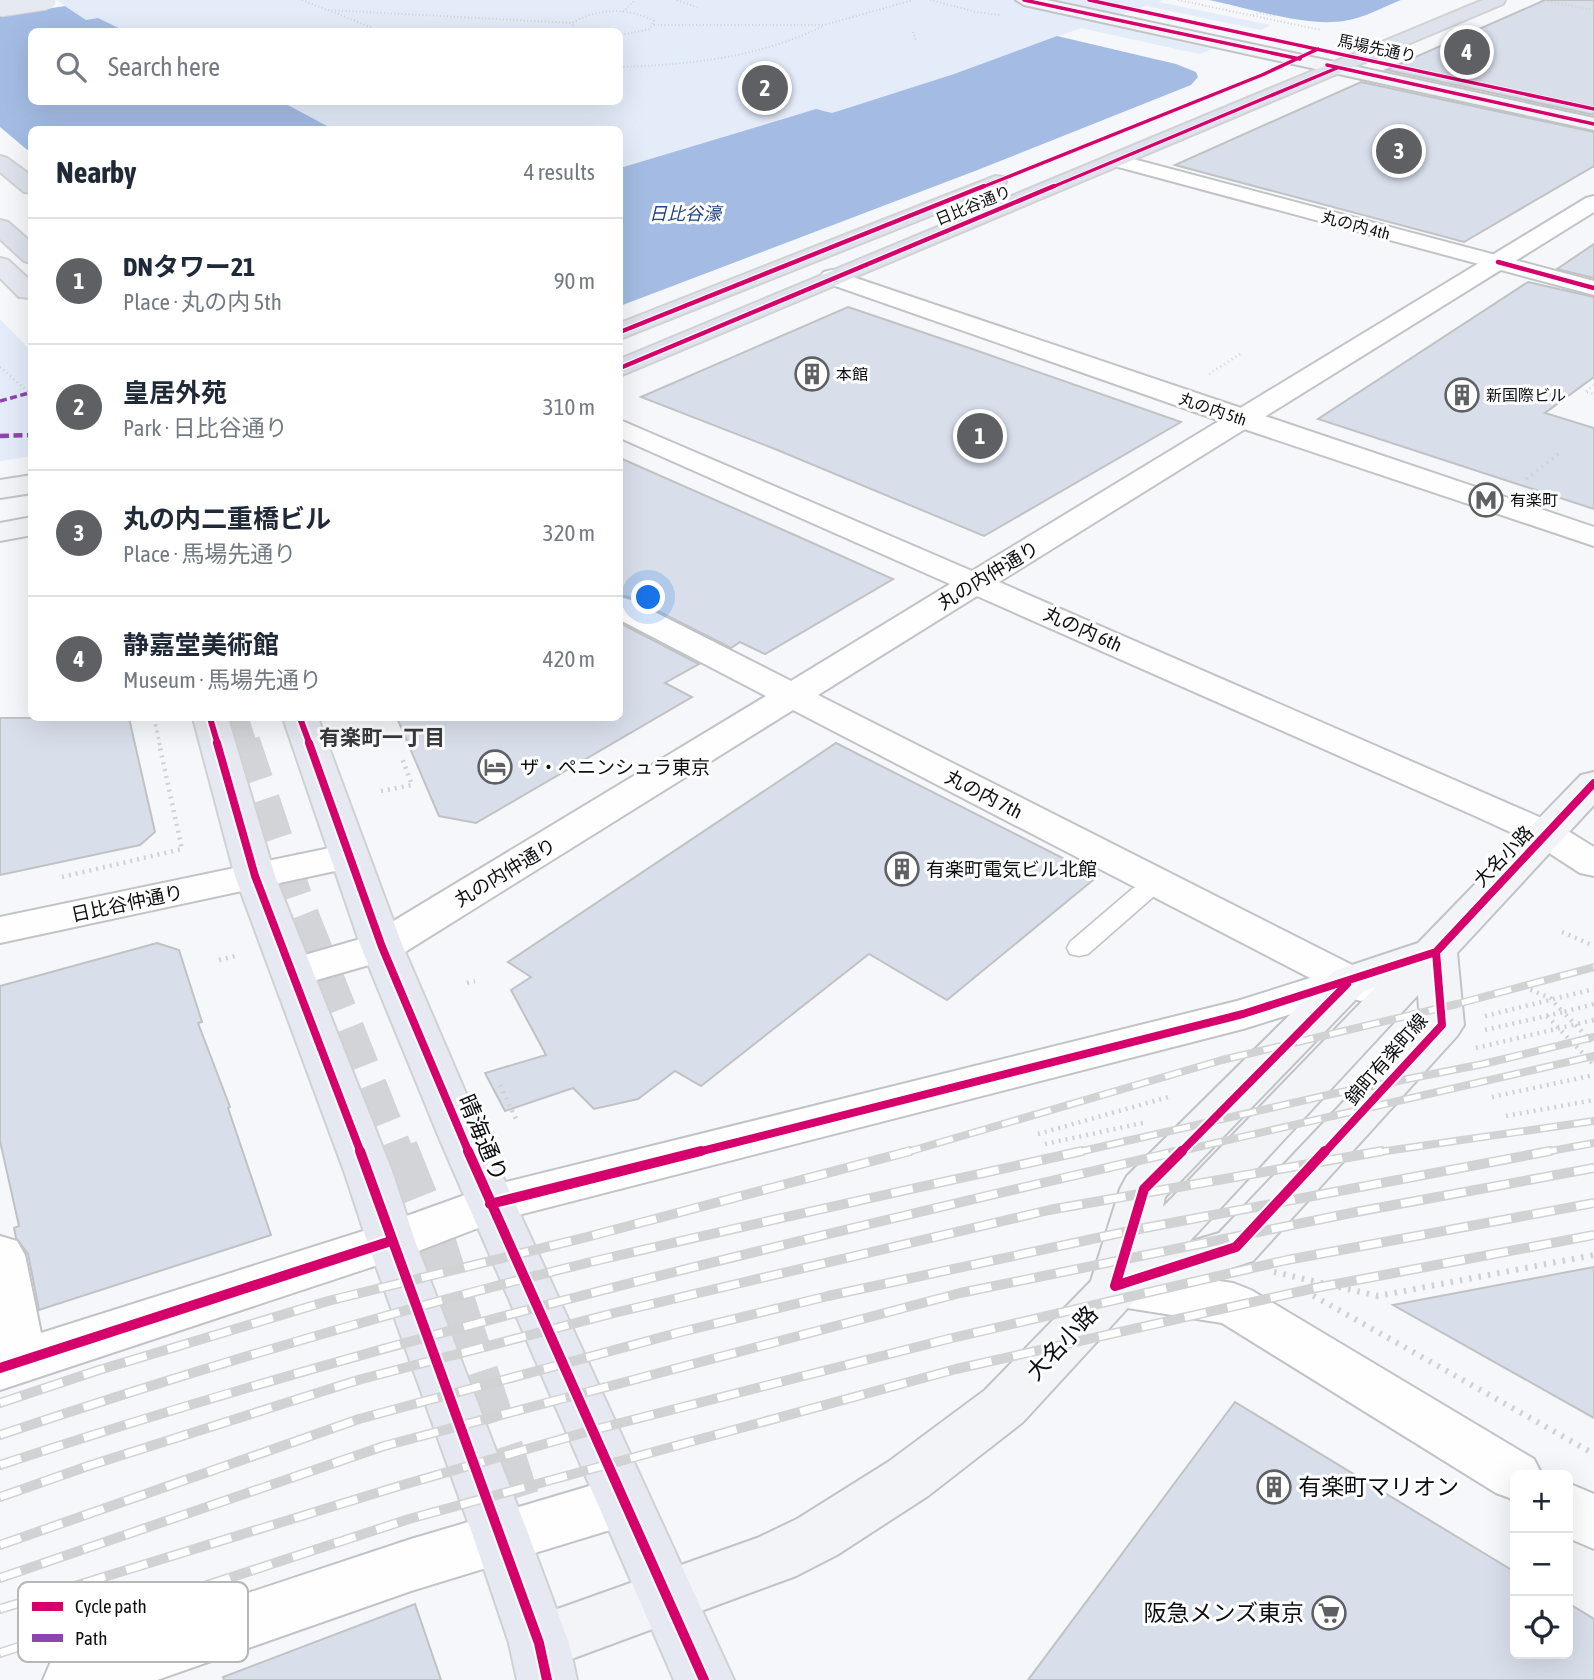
<!DOCTYPE html>
<meta charset="utf-8">
<style>
:root{--surface:#fff;--page:#f6f6f7;--text:#1f2937;--muted:#747a83;--line:#e0e1e3;--accent:#5f6063}
body{margin:0;font-family:"Asap Condensed","Noto Sans JP",sans-serif;background:var(--page);color:var(--text)}
.controls{position:absolute;right:21px;bottom:21px;display:grid;overflow:hidden;border-radius:10px;box-shadow:0 7px 28px #0002}
.controls button{width:63px;height:63px;display:grid;place-items:center;padding:0;border:0;border-bottom:2px solid var(--line);background:var(--surface);color:var(--text);font:35px sans-serif}
.you{position:absolute;left:649px;top:598px;width:24px;height:24px;margin:-18px;border:5px solid #fff;border-radius:50%;background:#1a73e8;box-shadow:0 0 0 10px #1a73e833}
.badge{display:grid;place-items:center;width:46px;height:46px;border-radius:50%;background:var(--accent);color:#fff;font-size:23px;font-weight:700}
.pin{position:absolute;translate:-50% -50%;border:4px solid #fff;box-shadow:0 2px 7px #0006}
.list{margin:0;padding:0;list-style:none}
h2{display:flex;justify-content:space-between;align-items:center;height:91px;margin:0;padding:0 28px;font-size:30px}
h2 small{font-size:23px;font-weight:400;color:var(--muted)}
.list li{display:grid;grid-template-columns:46px 1fr auto;gap:21px;align-items:center;box-sizing:border-box;height:126px;padding:0 28px;border-top:2px solid var(--line)}
.list b{display:block;font-size:26px;white-space:nowrap}
.list p{margin:0;font-size:23px;white-space:nowrap;color:var(--muted)}
.list em{font-size:23px;font-style:normal;color:var(--muted)}
.icon{flex:none;width:38px;height:38px;fill:none;stroke:currentColor;stroke-width:2;stroke-linecap:round;stroke-linejoin:round}
.map{position:relative;flex:none;width:1594px;height:1680px;overflow:hidden}
.search{position:absolute;background:var(--surface);box-shadow:0 7px 28px #0002;left:28px;top:28px;width:595px;height:77px;display:flex;align-items:center;gap:18px;box-sizing:border-box;padding:0 24px;border-radius:10px;color:var(--muted);font-size:26px}
.panel{position:absolute;background:var(--surface);box-shadow:0 7px 28px #0002;left:28px;top:126px;width:595px;height:595px;border-radius:10px}
.map>svg:first-child{display:block}
.green{fill:#e4ecf9}
.water{fill:#a4bce4}
.building{fill:#d8dfeb;stroke:#c0c2c4;stroke-width:2}
.lines{fill:none;stroke-linecap:round;stroke-linejoin:round}
.primary-tunnel-far2{stroke:#d2d4d7;stroke-width:32;stroke-dasharray:32 16;stroke-linecap:butt}
.primary-tunnel-far1{stroke:#d2d4d7;stroke-width:41;stroke-dasharray:41 20;stroke-linecap:butt}
.primary-tunnel{stroke:#d2d4d7;stroke-width:53;stroke-dasharray:53 26;stroke-linecap:butt}
.service-casing{stroke:#c2c3c6;stroke-width:3}
.minor-casing{stroke:#c2c3c6;stroke-width:4}
.tertiary-casing{stroke:#c2c3c6;stroke-width:4}
.secondary-casing{stroke:#c2c3c6;stroke-width:4}
.primary-casing{stroke:#d0d1d3;stroke-width:4}
.trunk-casing{stroke:#d0d1d3;stroke-width:4}
.path-far4{stroke:#d0d1d2;stroke-width:2;stroke-dasharray:1 2.5;stroke-linecap:butt}
.path-far3{stroke:#d0d1d2;stroke-width:2.5;stroke-dasharray:1 3.5;stroke-linecap:butt}
.path-far2{stroke:#d0d1d2;stroke-width:3.5;stroke-dasharray:2 4.5;stroke-linecap:butt}
.path-far1{stroke:#d0d1d2;stroke-width:4.5;stroke-dasharray:2 5;stroke-linecap:butt}
.path{stroke:#d0d1d2;stroke-width:6;stroke-dasharray:2.5 7;stroke-linecap:butt}
.service{fill:#fefefe;fill-rule:evenodd}
.minor{fill:#fefefe;fill-rule:evenodd}
.tertiary{fill:#fefefe;fill-rule:evenodd}
.secondary{fill:#f2f4f7;fill-rule:evenodd}
.primary{fill:#e6e9f1;fill-rule:evenodd}
.trunk{fill:#dee2ec;fill-rule:evenodd}
.rail-far1-casing{stroke:#d1d2d3;stroke-width:8}
.rail-casing{stroke:#d1d2d3;stroke-width:10}
.rail-far1{stroke:#fff;stroke-width:5;stroke-dasharray:17;stroke-linecap:butt}
.rail{stroke:#fff;stroke-width:7;stroke-dasharray:22;stroke-linecap:butt}
.primary-bridge-casing{stroke:#d0d1d3;stroke-width:21;stroke-linecap:butt}
.primary-bridge{stroke:#e6e9f1;stroke-width:19}
.quiet-far1{stroke:#8e44ad;stroke-width:3.5;stroke-dasharray:7 3.5;stroke-linecap:butt}
.quiet{stroke:#8e44ad;stroke-width:4.5;stroke-dasharray:9 4.5;stroke-linecap:butt}
.cycleway-far4-casing{stroke:#fff;stroke-width:5}
.cycleway-far3-casing{stroke:#fff;stroke-width:7}
.cycleway-far2-casing{stroke:#fff;stroke-width:10}
.cycleway-far1-casing{stroke:#fff;stroke-width:12}
.cycleway-casing{stroke:#fff;stroke-width:14}
.cycleway-far4{stroke:#d6006c;stroke-width:3.5}
.cycleway-far3{stroke:#d6006c;stroke-width:4.5}
.cycleway-far2{stroke:#d6006c;stroke-width:6}
.cycleway-far1{stroke:#d6006c;stroke-width:8}
.cycleway{stroke:#d6006c;stroke-width:10}
.labels{text-anchor:middle;stroke-width:6;stroke-linejoin:round;paint-order:stroke}
.far-street-label{font-size:16px;fill:#0e0f11;stroke:#fff}
.far-poi-label{font-size:16px;fill:#0e0f11;stroke:#fff;text-anchor:start}
.far-water-label{font-size:18px;font-style:italic;fill:#1e4486;stroke:#fff}
.street-label{font-size:19px;fill:#0e0f11;stroke:#fff}
.poi-label{font-size:19px;fill:#0e0f11;stroke:#fff;text-anchor:start}
.neighbourhood-label{font-size:21px;font-weight:bold;fill:#373a3f;stroke:#fff}
.near-street-label{font-size:23px;fill:#0e0f11;stroke:#fff}
.near-poi-label{font-size:23px;fill:#0e0f11;stroke:#fff;text-anchor:start}
.key{fill:#fff;stroke:#b7b7b8;stroke-width:2}
.key-label{font-size:19px;fill:#0e0f11}
</style>
<div class="map">
<svg width="1594" height="1680" viewBox="0 0 1594 1680">
<rect width="100%" height="100%" fill="#f5f7fa"/>
<path class="green" d="M57 0H1162L1159 2 1271 25 1261 30 1146 6 1096 23 1213 49 1199 54 1081 28 954 74 832 113 820 110 791 116 620 168V130L333 129 282 102H620V32L124 31 86 21Z
M0 319 32 352 31 456 0 461Z"/>
<path class="water" d="M1209 0H1401C1383 7 1364 18 1344 21 1305 27 1249 8 1209 0Z
M65 6 86 20 98 18 125 31 32 32V102H282L333 129 32 130 31 153 0 127V16Z
M1057 36 1176 64 1196 72 1198 77 1191 85 975 171 620 306V168L816 109 832 113 954 74Z"/>
<path class="building" d="M1545 0H1594V115L1386 70Z
M1361 82 1594 132V166L1464 242 1175 165Z
M1594 244V278L1557 269Z
M1528 282 1594 297V377L1545 413 1594 428V509L1318 419Z
M848 307 978 351 1181 422 984 536 775 449 641 397Z
M620 458 797 536 893 579 765 654 740 642 731 648 632 598 620 595Z
M620 623 699 664 665 683 692 697 476 823 439 816 397 718H620Z
M0 718H129L155 832 140 845 0 875Z
M836 743 1098 876 947 1000 869 954 701 1086 675 1071 638 1099 594 1109 573 1088 505 1111 485 1073 546 1055 511 990 531 977 508 962Z
M157 943 179 950 202 1022 198 1023 230 1107 228 1108 271 1235 39 1310 28 1254 16 1238 14 1228 19 1226 0 1141V986Z
M1594 1267V1418L1393 1305Z
M1235 1402 1515 1572V1654H1568V1603L1594 1619V1680H1028Z
M415 1604 441 1680H224L223 1677Z"/>
<g class="lines">
<path class="primary-tunnel-far2" d="M232 718 241 745"/>
<path class="primary-tunnel-far1" d="M240 743 296 910 393 1153"/>
<path class="primary-tunnel" d="M392 1151 431 1248 518 1515"/>
<defs>
<path id="service" d="M1157 876 1165 878 1169 883 1088 954 1079 956 1070 954 1067 948 1070 942 1132 889Z"/>
<path id="minor" d="M1594 196V212L999 582 1560 826 1594 847V876L1580 873 1532 842 1473 815 977 596 818 695 1376 977 1382 987 1376 997 1361 1001 1346 997 1243 1029 499 1220 408 1255 0 1390V1236L17 1241 25 1255 41 1333 376 1227 490 1186 1237 1001 1310 978 793 710 397 957 292 987 277 983 271 973 277 963 367 937 766 696 620 620V597L631 600 791 681 950 584 620 438V420L972 571 1586 198Z
M1115 1266 1233 1283 1251 1290 1534 1459 1542 1475H1515V1500L1496 1493 1222 1323 1115 1306 1097 1300 1090 1286 1097 1272Z
M623 1476 643 1483 651 1501 643 1519 623 1526 411 1591 157 1680H43L52 1659 73 1651 411 1539Z
M1568 1483 1594 1494V1549L1568 1538Z"/>
<path id="tertiary" d="M1118 155 1594 281V295L1111 165 1108 161 1111 157Z
M832 270 1594 527V546L1232 425 824 282 820 277 824 272Z
M349 844 363 847 368 856 363 865 0 943V917Z"/>
<path id="secondary" d="M1016 0H1047L1594 118V130L1024 5Z
M32 475V493L0 498V480Z
M32 517V535L0 541V523Z
M1594 772V805L1457 953 1464 1025 1457 1036 1253 1261 1137 1298 1023 1422 928 1496 837 1555 796 1576 539 1671 518 1663 509 1643 518 1623 757 1538 797 1519 888 1462 985 1390 1091 1281 1120 1189 1127 1176 1334 971 1418 943 1581 775ZM1376 987 1163 1207 1165 1197 1364 991ZM1418 995 1420 1021 1219 1233 1189 1242Z"/>
<path id="primary" d="M0 258 8 260 32 282V298L19 297 0 278Z
M193 718H228L275 876 392 1171 415 1241 529 1536 569 1643 577 1680H517L509 1643 473 1536 367 1241 344 1171 235 876Z
M283 718H318L403 947 486 1140 734 1680H674L440 1140 361 947Z"/>
<path id="trunk" d="M1483 0H1505L1503 4 620 376V359Z
M0 156 7 158 32 176V193L24 192 0 172Z
M995 176 1003 177 1006 182 1003 187 620 339V323Z
M0 220 8 222 32 243V263L24 261 0 239Z"/>
</defs>
<use href="#service" class="service-casing"/>
<use href="#minor" class="minor-casing"/>
<use href="#tertiary" class="tertiary-casing"/>
<use href="#secondary" class="secondary-casing"/>
<use href="#primary" class="primary-casing"/>
<use href="#trunk" class="trunk-casing"/>
<path class="path-far4" d="M302 0 327 10 572 23
M677 0 699 8
M930 0 976 12 1001 15
M1178 0 1321 30
M1541 0 1594 10
M328 10 383 32
M623 12 635 0
M1253 15 1260 13 1277 16
M654 25H824L913 0
M580 32 573 28 572 23C597 8 629 7 654 21L650 29 620 35
M913 32 916 41
M620 67C689 65 761 57 823 26"/>
<path class="path-far3" d="M0 367 32 395
M1209 374 1243 352
M1594 385 1585 392 1594 394"/>
<path class="path-far2" d="M1526 479 1561 452
M154 718 160 745"/>
<path class="path-far1" d="M381 791 412 785 402 758
M62 877 182 849 159 743
M1562 932 1594 946
M219 960 239 955
M467 983 475 981
M1524 987 1550 998 1563 1012 1594 1004
M1485 1016 1594 989
M1547 1016 1594 1065
M1485 1030 1563 1012 1594 1044
M1476 1048 1594 1020
M500 1085 517 1121
M1492 1097 1594 1075
M1506 1116 1594 1100
M1038 1134 1172 1096
M1045 1144 1147 1122"/>
<path class="path" d="M1274 1272 1378 1296 1594 1255
M1305 1291 1594 1454"/>
<use href="#service" class="service"/>
<use href="#minor" class="minor"/>
<use href="#tertiary" class="tertiary"/>
<use href="#secondary" class="secondary"/>
<use href="#primary" class="primary"/>
<use href="#trunk" class="trunk"/>
<defs>
<path id="rail-far1" d="M904 1153 1222 1060 1457 1004 1594 967
M1074 1153 1332 1094 1483 1064 1594 1037
M1172 1153 1594 1056
M1372 1153 1594 1121
M1540 1153 1594 1143"/>
<path id="rail" d="M0 1403 99 1370 328 1301 587 1237 910 1151
M0 1435C197 1369 397 1309 599 1260 760 1222 921 1187 1082 1151
M0 1465C387 1337 783 1243 1179 1151
M0 1497 91 1465 358 1380 614 1313 1049 1210 1382 1151
M0 1545 359 1419 677 1333 828 1296 1134 1230 1550 1151
M0 1578 384 1446 960 1293 1356 1212 1594 1168
M0 1609 399 1486 593 1430 948 1339 1287 1260 1594 1203
M0 1653 409 1519 956 1369 1315 1288 1594 1235"/>
</defs>
<use href="#rail-far1" class="rail-far1-casing"/>
<use href="#rail" class="rail-casing"/>
<use href="#rail-far1" class="rail-far1"/>
<use href="#rail" class="rail"/>
<defs>
<path id="primary-bridge" d="M0 7 46 0"/>
</defs>
<use href="#primary-bridge" class="primary-bridge-casing"/>
<use href="#primary-bridge" class="primary-bridge"/>
<path class="quiet-far1" d="M0 401 29 393"/>
<path class="quiet" d="M0 436 32 435"/>
<defs>
<path id="cycleway-far4" d="M1024 0 1300 59
M1089 0 1594 109
M1327 65 1594 124
M980 188 1262 75 1318 49
M1050 188 1337 68"/>
<path id="cycleway-far3" d="M1498 262 1594 288
M620 332 984 186
M620 368 1054 186"/>
<path id="cycleway-far2" d="M210 718 218 745
M300 718 310 745"/>
<path id="cycleway-far1" d="M217 743 255 876 361 1153
M309 743 382 947 469 1153
M694 1153 1243 1014 1436 952 1594 783
M1180 1153 1347 984
M1324 1153 1442 1025 1436 952"/>
<path id="cycleway" d="M360 1151 539 1643 547 1680
M468 1151 704 1680
M490 1204 701 1151
M1115 1286 1236 1247 1325 1151
M1115 1286 1144 1189 1182 1151
M0 1368 391 1241"/>
</defs>
<use href="#cycleway-far4" class="cycleway-far4-casing"/>
<use href="#cycleway-far3" class="cycleway-far3-casing"/>
<use href="#cycleway-far2" class="cycleway-far2-casing"/>
<use href="#cycleway-far1" class="cycleway-far1-casing"/>
<use href="#cycleway" class="cycleway-casing"/>
<use href="#cycleway-far4" class="cycleway-far4"/>
<use href="#cycleway-far3" class="cycleway-far3"/>
<use href="#cycleway-far2" class="cycleway-far2"/>
<use href="#cycleway-far1" class="cycleway-far1"/>
<use href="#cycleway" class="cycleway"/>
</g>
<defs>
<symbol id="building-ring" viewBox="-11 -11 22 22"><circle r="9.5" fill="#fff" stroke="#5f6063" stroke-width="1.5"/><path d="M-4-6H4V6H1V3H-1V6H-4ZM-2.5-4.3h1.7v1.8h-1.7ZM.8-4.3h1.7v1.8H.8ZM-2.5-1h1.7V.8h-1.7ZM.8-1h1.7V.8H.8Z" fill="#5f6063"/></symbol>
<symbol id="metro-ring" viewBox="-11 -11 22 22"><circle r="9.5" fill="#fff" stroke="#5f6063" stroke-width="1.5"/><path d="M-5.5 5V-5H-3L0 0L3-5H5.5V5H3V-.5L0 4L-3-.5V5Z" fill="#5f6063"/></symbol>
<symbol id="hotel-ring" viewBox="-11 -11 22 22"><circle r="9.5" fill="#fff" stroke="#5f6063" stroke-width="1.5"/><path d="M-6-4.5h1.5V1H6V5H4.5V3h-9V5H-6ZM-4 0a1.8 1.8 0 1 1 3.6 0ZM.5 0V-2.5h3Q6-2.5 6 0Z" fill="#5f6063"/></symbol>
<symbol id="supermarket-ring" viewBox="-11 -11 22 22"><circle r="9.5" fill="#fff" stroke="#5f6063" stroke-width="1.5"/><path d="M-6-5.5h2.5l.6 2H6L4.5 2H-2.5L-4.4-4H-6ZM-1.5 3.2a1.3 1.3 0 1 0 .1 0ZM3 3.2a1.3 1.3 0 1 0 .1 0Z" fill="#5f6063"/></symbol>
</defs>
<g fill-rule="evenodd">
<use href="#building-ring" x="793" y="355" width="38" height="38"/>
<use href="#building-ring" x="1443" y="376" width="38" height="38"/>
<use href="#metro-ring" x="1467" y="481" width="38" height="38"/>
<use href="#hotel-ring" x="476" y="748" width="38" height="38"/>
<use href="#building-ring" x="883" y="850" width="38" height="38"/>
<use href="#building-ring" x="1255" y="1468" width="38" height="38"/>
<use href="#supermarket-ring" x="1310" y="1594" width="38" height="38"/>
</g>
<g class="labels">
<g class="far-street-label">
<text transform="translate(1377 48) rotate(12)" y="6">馬場先通り</text>
<text transform="translate(973 205) rotate(-22)" y="6">日比谷通り</text>
<text transform="translate(1356 225) rotate(15)" y="6">丸の内 4th</text>
<text transform="translate(1213 409) rotate(19)" y="6">丸の内 5th</text>
</g>
<g class="far-poi-label">
<text x="836" y="380">本館</text>
<text x="1486" y="401">新国際ビル</text>
<text x="1510" y="506">有楽町</text>
</g>
<g class="far-water-label">
<text x="685" y="220">日比谷濠</text>
</g>
<g class="street-label">
<text transform="translate(988 575) rotate(-31)" y="7">丸の内仲通り</text>
<text transform="translate(1083 629) rotate(24)" y="7">丸の内 6th</text>
<text transform="translate(984 794) rotate(27)" y="7">丸の内 7th</text>
<text transform="translate(1503 856) rotate(-46)" y="7">大名小路</text>
<text transform="translate(505 872) rotate(-31)" y="7">丸の内仲通り</text>
<text transform="translate(127 903) rotate(-12)" y="7">日比谷仲通り</text>
<text transform="translate(1386 1059) rotate(-49)" y="7">錦町有楽町線</text>
</g>
<g class="poi-label">
<text x="520" y="774">ザ・ペニンシュラ東京</text>
<text x="926" y="876">有楽町電気ビル北館</text>
</g>
<g class="neighbourhood-label">
<text x="382" y="745">有楽町一丁目</text>
</g>
<g class="near-street-label">
<text transform="translate(483 1138) rotate(67)" y="8">晴海通り</text>
<text transform="translate(1062 1343) rotate(-47)" y="8">大名小路</text>
</g>
<g class="near-poi-label">
<text x="1298" y="1495">有楽町マリオン</text>
<text x="1304" y="1621" text-anchor="end">阪急メンズ東京</text>
</g>
</g>
<rect x="18" y="1582" width="230" height="80" rx="10" class="key"/>
<rect x="32" y="1602" width="31" height="9" fill="#d6006c"/>
<rect x="32" y="1634" width="31" height="8" fill="#8e44ad"/>
<g class="key-label">
<text x="75" y="1613">Cycle path</text>
<text x="75" y="1645">Path</text>
</g>
</svg>
<div class="controls">
<button>+</button>
<button>−</button>
<button><svg class="icon" aria-label="locate" viewBox="0 0 24 24"><circle cx="12" cy="12" r="6"/><path d="M12 2v4M12 18v4M2 12h4M18 12h4"/></svg></button>
</div>
<div class="you"></div>
<div class="pin badge" style="left:980px;top:436px">1</div>
<div class="pin badge" style="left:765px;top:88px">2</div>
<div class="pin badge" style="left:1399px;top:151px">3</div>
<div class="pin badge" style="left:1467px;top:52px">4</div>
<div class="search"><svg class="icon" aria-label="search" viewBox="0 0 24 24"><circle cx="10" cy="10" r="6"/><path d="M15 15l6 6"/></svg>Search here</div>
<section class="panel">
<h2>Nearby<small>4 results</small></h2>
<ul class="list">
<li><span class="badge">1</span><div><b>DNタワー21</b><p>Place · 丸の内 5th</p></div><em>90 m</em></li>
<li><span class="badge">2</span><div><b>皇居外苑</b><p>Park · 日比谷通り</p></div><em>310 m</em></li>
<li><span class="badge">3</span><div><b>丸の内二重橋ビル</b><p>Place · 馬場先通り</p></div><em>320 m</em></li>
<li><span class="badge">4</span><div><b>静嘉堂美術館</b><p>Museum · 馬場先通り</p></div><em>420 m</em></li>
</ul>
</section>
</div>
